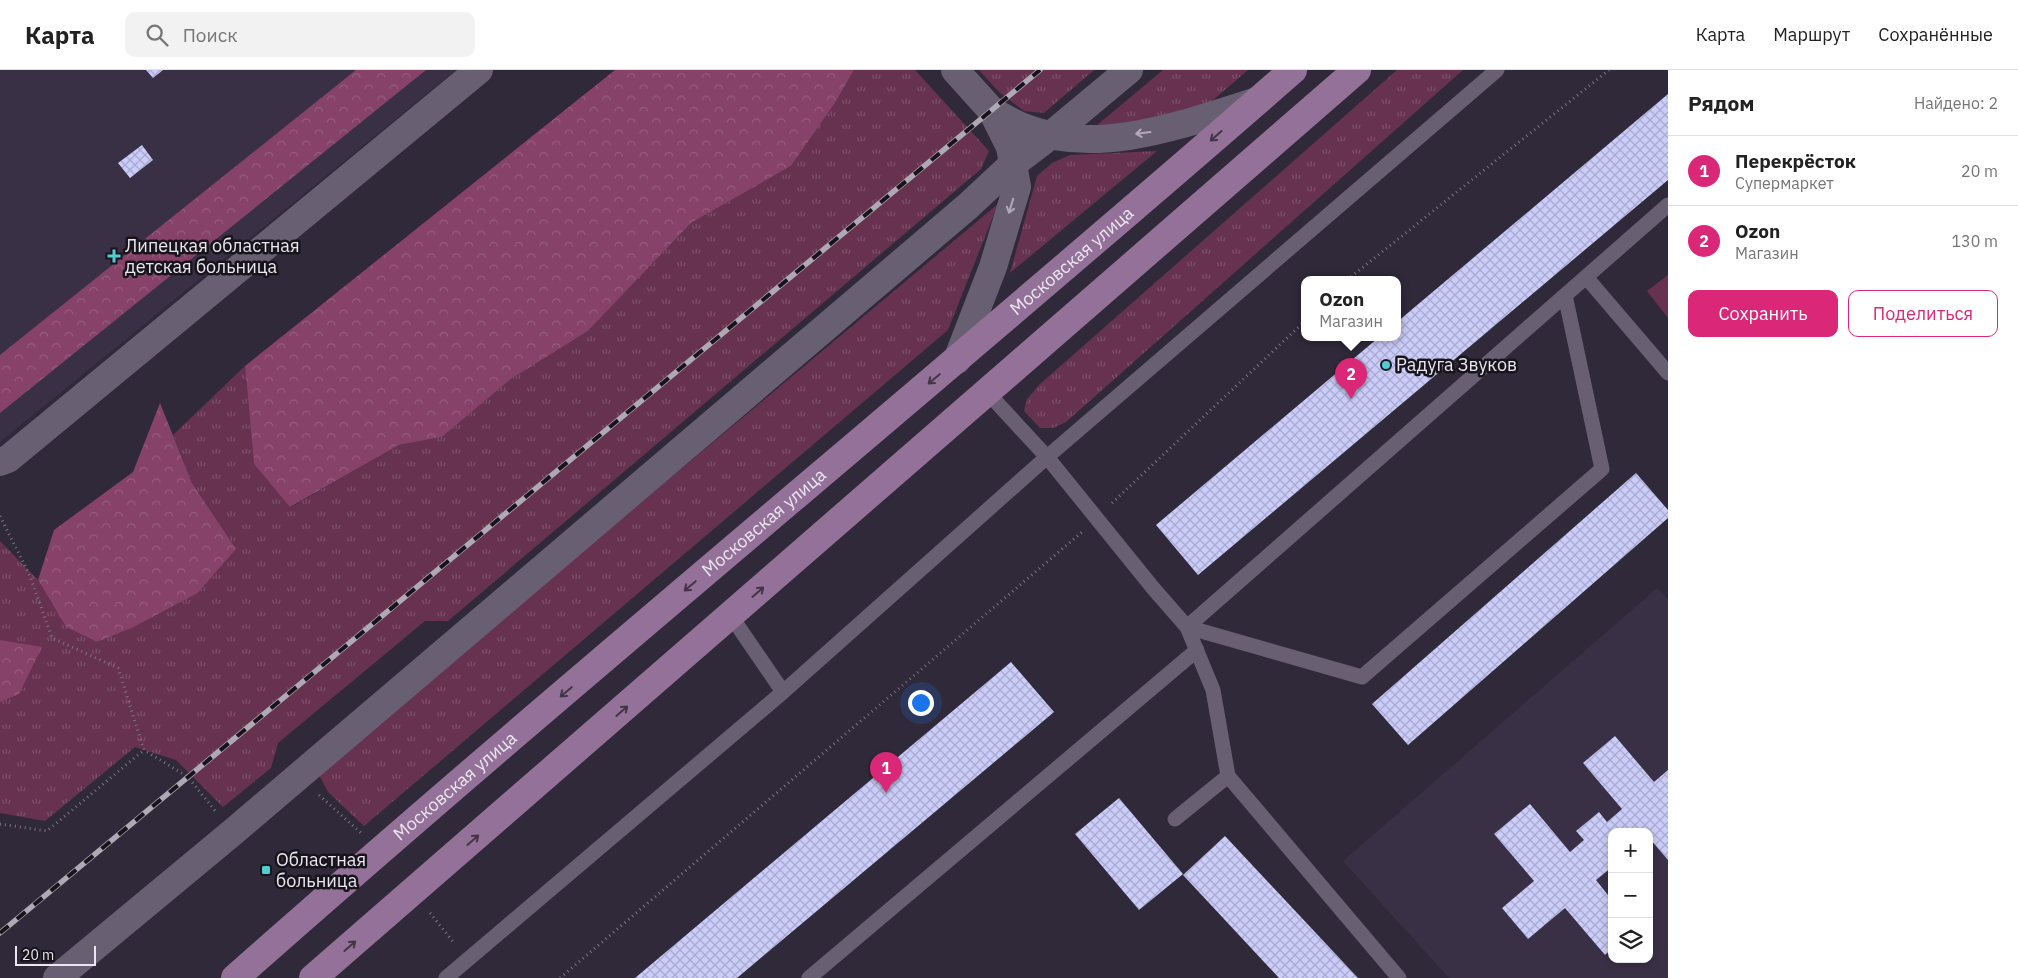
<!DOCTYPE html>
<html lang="ru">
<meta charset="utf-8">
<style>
:root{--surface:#fff;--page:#f2f2f2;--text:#222;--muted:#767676;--line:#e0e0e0;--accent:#db2777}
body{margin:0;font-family:"IBM Plex Sans",sans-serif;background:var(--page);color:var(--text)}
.controls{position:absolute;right:15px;bottom:15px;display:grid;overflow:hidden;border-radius:10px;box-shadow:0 2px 8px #0003}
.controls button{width:45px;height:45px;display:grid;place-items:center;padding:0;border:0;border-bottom:1px solid var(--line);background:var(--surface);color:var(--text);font:25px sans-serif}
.scale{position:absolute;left:15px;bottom:12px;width:81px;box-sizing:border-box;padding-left:5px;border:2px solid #ebe6f1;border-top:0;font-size:14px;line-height:18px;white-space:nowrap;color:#ebe6f1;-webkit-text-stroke:4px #17141b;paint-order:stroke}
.you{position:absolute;left:920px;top:632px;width:18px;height:18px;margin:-12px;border:4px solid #fff;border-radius:50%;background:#1a73e8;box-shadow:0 0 0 8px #1a73e833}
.badge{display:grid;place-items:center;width:32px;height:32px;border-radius:50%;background:var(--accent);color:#fff;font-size:16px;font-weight:700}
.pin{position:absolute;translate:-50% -41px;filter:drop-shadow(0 1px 2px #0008)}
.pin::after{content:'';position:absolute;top:26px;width:18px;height:15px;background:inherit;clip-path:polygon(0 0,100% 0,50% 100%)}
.popup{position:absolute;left:1301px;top:206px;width:100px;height:65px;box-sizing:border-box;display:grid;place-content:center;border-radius:10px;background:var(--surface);filter:drop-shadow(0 1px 4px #0005);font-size:16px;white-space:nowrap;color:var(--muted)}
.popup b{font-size:19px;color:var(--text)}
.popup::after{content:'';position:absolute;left:50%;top:100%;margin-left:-10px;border:10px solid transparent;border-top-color:var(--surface)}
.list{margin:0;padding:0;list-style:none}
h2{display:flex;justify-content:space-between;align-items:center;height:65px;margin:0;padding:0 20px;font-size:21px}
h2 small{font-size:16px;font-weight:400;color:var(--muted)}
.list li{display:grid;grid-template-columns:32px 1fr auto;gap:15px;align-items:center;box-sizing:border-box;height:70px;padding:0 20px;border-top:1px solid var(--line)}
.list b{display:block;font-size:19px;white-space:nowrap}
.list p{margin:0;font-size:16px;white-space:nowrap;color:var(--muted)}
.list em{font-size:16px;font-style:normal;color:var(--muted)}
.actions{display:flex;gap:10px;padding:15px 20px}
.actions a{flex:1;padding:11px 0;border:1px solid var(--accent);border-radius:10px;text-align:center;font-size:18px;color:var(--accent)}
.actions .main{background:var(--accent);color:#fff}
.icon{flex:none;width:28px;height:28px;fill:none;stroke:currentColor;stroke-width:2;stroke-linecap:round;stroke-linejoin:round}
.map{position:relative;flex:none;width:1668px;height:908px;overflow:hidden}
header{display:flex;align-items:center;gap:30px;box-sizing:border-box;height:70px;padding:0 25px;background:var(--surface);border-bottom:1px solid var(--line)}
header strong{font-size:24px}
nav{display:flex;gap:28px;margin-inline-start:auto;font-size:18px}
.search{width:350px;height:45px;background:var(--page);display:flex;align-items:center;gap:12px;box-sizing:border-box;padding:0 18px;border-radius:10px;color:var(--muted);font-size:19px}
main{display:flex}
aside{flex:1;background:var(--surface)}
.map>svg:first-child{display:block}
.built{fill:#3a3046;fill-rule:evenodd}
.grass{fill:url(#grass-tufts)}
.forest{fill:url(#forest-crowns)}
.pitch{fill:#673250}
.building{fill:url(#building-cross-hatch)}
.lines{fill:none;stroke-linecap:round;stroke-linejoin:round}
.path{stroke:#7b7583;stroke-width:3;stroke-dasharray:1 4;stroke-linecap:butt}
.lane{stroke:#686072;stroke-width:15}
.street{stroke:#686072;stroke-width:28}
.primary{stroke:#947198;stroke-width:28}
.rail-casing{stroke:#afa9b6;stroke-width:5.5}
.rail{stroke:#17141b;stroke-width:4;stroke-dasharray:11;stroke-linecap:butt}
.oneway{stroke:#b0aab8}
.oneway2{stroke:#433547}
.poi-dot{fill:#52ccd0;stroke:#17141b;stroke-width:2}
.labels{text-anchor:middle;stroke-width:5;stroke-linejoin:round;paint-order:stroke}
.poi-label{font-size:18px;fill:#ebe6f1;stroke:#17141b;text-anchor:start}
.street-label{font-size:18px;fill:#ebe6f1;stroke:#17141b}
</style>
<header>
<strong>Карта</strong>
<div class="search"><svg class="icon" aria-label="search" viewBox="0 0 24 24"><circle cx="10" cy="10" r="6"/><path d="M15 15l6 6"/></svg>Поиск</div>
<nav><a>Карта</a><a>Маршрут</a><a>Сохранённые</a></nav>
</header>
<main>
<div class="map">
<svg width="1668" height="908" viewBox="0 0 1668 908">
<defs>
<pattern id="grass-tufts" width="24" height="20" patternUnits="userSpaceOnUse" patternTransform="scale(1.25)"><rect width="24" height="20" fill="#673250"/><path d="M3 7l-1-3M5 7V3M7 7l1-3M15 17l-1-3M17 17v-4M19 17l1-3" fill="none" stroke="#7d506a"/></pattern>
<pattern id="forest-crowns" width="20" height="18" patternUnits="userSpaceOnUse" patternTransform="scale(1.25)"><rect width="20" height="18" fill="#864268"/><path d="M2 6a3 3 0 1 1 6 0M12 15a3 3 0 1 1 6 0" fill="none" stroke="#975d7e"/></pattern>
<pattern id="building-cross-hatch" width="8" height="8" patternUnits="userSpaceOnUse" patternTransform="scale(1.25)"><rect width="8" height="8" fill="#caccf9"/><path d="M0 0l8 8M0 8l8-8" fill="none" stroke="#a9aacd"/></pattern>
</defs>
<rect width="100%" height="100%" fill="#302939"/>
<path class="built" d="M0 0H456L0 372Z
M1657 518 1668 529V908H1449L1343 791ZM1612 762H1649V889H1612Z"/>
<path class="grass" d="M854 0H915L989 81 981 99 448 551H425L278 673 271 698 223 737 176 690 135 677 45 751 0 743V471L38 510 66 557 97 572 132 558 198 523 236 479 192 413 173 365 245 296 254 394 291 437 399 375 442 367 511 309 588 261 691 153 791 96 835 33Z
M979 0H1094L1044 43 1024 41 999 22Z
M1163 0H1248L1205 37 1164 51 1096 56Z
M1397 0H1463L1066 352 1053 358H1040L1024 341 1027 329 1040 314Z
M1157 81 1010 203 1037 106 1052 93 1070 85Z
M998 134 948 260 364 756 328 722 318 703Z"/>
<path class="forest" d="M356 0H426L0 343V285Z
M615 0H854L835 33 791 96 691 153 588 261 511 309 442 367 399 375 290 437 254 394 245 296Z
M160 333 192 413 236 479 198 523 132 558 97 572 66 557 38 510 54 460 133 402Z
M0 570 42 577 19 624 0 632Z"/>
<path class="pitch" d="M1668 205V248L1647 221Z"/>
<path class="building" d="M146 0H163L153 8Z
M1668 24V110L1198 505 1156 455 1378 268H1397V252Z
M142 75 153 90 130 108 118 93Z
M1636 403 1668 440V448L1408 675 1372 634Z
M1011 592 1054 642 737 908H635Z
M1615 666 1654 712 1668 700V790L1649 768V762H1612V797L1596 810 1612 830V879L1605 885 1565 838 1528 869 1502 838 1534 811 1494 764 1530 734 1570 782 1584 770 1576 761 1599 742 1607 752 1622 739 1583 693Z
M1119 728 1183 804 1139 840 1075 764Z
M1225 766 1358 908H1279L1183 805Z"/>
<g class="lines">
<path class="path" d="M1347 210 1609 0
M1112 433 1305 251
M0 446 30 506 52 568 118 598 144 680 188 707 216 742
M319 725 361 763
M0 754 47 761 144 680
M430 843 454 873
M560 908 1082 462"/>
<path class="lane" d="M1586 207 1668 303
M986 321 1047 387 1153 518 1187 557 1213 620 1228 706 1399 908
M731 546 783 622
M1187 557 1362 607 1602 399 1565 225
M1187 557 1668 135
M1175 749 1228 706
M446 908 783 622 1047 387 1497 0
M809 908 1197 580"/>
<path class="street" d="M955 0 992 41 1010 77 1017 117 993 197 957 290
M992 41C1003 47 1014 54 1026 58 1100 87 1186 53 1257 31
M0 392 8 389 479 0
M57 908 233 762 968 136 1013 94 1051 65 1129 0"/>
<g class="primary">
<path id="s1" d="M235 908C583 600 943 306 1293 0"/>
<path d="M313 908C662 607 1008 302 1357 0"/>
</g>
<defs>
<path id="rail" d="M0 863 1040 0"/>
</defs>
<use href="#rail" class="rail-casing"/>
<use href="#rail" class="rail"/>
</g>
<defs><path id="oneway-shaft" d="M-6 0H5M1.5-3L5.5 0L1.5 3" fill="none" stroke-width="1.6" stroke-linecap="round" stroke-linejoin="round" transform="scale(1.25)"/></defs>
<g class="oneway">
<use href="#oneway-shaft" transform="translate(1143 63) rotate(173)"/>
<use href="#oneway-shaft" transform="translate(1011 136) rotate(107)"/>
</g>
<g class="oneway2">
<use href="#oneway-shaft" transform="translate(1216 66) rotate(139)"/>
<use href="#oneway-shaft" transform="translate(934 309) rotate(140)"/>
<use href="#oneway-shaft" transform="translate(690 516) rotate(140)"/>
<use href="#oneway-shaft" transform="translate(758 522) rotate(-41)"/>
<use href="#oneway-shaft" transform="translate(566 622) rotate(140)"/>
<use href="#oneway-shaft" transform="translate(622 641) rotate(-41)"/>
<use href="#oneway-shaft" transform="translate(473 770) rotate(-41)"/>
<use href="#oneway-shaft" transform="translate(350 876) rotate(-41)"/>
</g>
<g class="poi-dot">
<path d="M111.5 178.5h5v5h5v5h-5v5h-5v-5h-5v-5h5z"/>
<circle cx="1386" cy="295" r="5"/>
<rect x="261" y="795" width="10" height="10" rx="2.5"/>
</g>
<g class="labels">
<g class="poi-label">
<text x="125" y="182">Липецкая областная<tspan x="125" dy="21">детская больница</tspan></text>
<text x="1396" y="301">Радуга Звуков</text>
<text x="276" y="796">Областная<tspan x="276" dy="21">больница</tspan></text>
</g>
<g class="street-label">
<text dy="6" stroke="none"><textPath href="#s1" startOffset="1102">Московская улица</textPath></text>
<text dy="6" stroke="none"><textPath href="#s1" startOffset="698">Московская улица</textPath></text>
<text dy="6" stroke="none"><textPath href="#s1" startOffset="292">Московская улица</textPath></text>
</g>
</g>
</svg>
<div class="controls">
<button>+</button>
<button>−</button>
<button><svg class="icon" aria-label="layers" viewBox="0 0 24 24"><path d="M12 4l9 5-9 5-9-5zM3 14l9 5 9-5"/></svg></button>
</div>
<div class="scale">20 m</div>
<div class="you"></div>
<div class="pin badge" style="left:886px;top:723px">1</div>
<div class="pin badge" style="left:1351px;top:329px">2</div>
<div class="popup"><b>Ozon</b>Магазин</div>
</div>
<aside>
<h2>Рядом<small>Найдено: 2</small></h2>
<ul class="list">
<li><span class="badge">1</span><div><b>Перекрёсток</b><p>Супермаркет</p></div><em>20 m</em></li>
<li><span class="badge">2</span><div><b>Ozon</b><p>Магазин</p></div><em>130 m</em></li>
</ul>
<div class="actions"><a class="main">Сохранить</a><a>Поделиться</a></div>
</aside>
</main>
